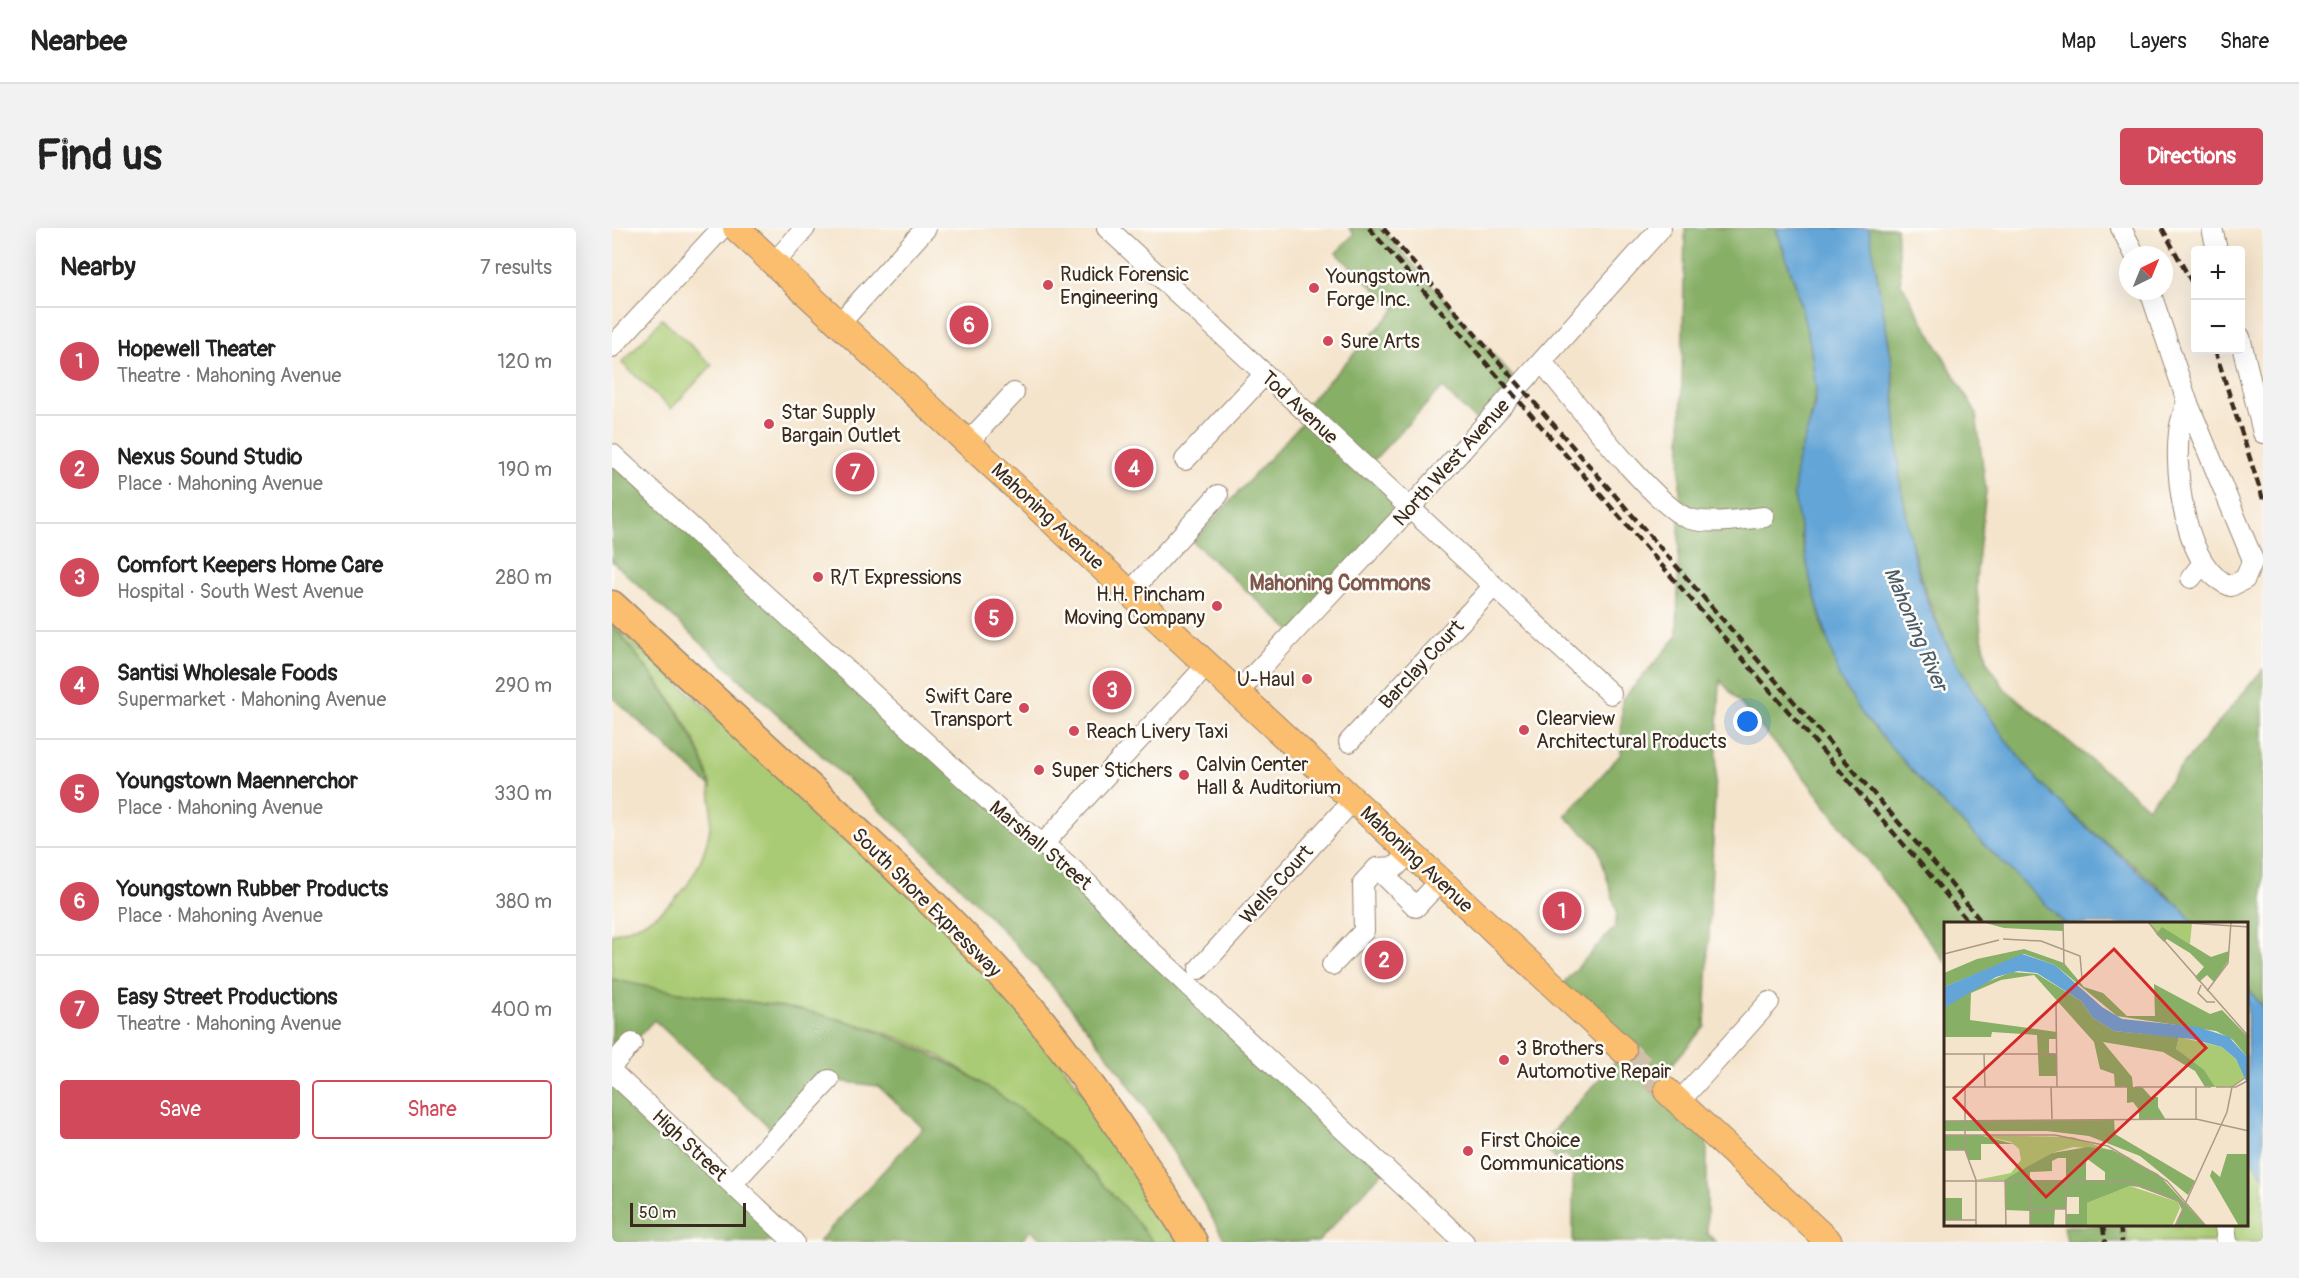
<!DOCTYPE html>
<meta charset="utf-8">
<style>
:root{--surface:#fff;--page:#f2f2f2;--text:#222;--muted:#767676;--line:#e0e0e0;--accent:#d1495b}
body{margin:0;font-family:Pangolin,sans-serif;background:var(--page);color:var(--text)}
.controls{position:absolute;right:18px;top:18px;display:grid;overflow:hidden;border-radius:6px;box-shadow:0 6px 24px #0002}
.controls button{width:54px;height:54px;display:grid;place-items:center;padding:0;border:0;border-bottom:2px solid var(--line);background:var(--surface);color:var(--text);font:30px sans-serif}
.compass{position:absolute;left:1507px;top:18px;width:54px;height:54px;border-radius:50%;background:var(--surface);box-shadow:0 6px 24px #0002;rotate:43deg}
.scale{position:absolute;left:18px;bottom:15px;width:116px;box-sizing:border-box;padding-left:6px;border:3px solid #3b2a1e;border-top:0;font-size:16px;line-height:21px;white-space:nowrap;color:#3b2a1e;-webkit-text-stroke:4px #fdfcf7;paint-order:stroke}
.you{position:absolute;left:1136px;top:494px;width:21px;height:21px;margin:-15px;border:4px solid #fff;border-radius:50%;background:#1a73e8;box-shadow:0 0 0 9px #1a73e833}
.badge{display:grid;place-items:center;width:39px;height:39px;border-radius:50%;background:var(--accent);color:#fff;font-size:20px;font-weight:700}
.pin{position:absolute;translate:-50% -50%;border:3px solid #fff;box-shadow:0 2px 6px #0006}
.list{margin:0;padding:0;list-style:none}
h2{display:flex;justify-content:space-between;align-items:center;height:78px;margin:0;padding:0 24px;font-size:26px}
h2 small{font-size:20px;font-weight:400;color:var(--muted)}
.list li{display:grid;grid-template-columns:39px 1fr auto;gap:18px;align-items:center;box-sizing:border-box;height:108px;padding:0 24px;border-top:2px solid var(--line)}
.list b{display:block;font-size:22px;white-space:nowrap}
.list p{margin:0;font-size:20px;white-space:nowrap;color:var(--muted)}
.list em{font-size:20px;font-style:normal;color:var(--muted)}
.actions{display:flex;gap:12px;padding:18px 24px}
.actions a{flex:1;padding:14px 0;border:2px solid var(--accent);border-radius:6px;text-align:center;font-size:21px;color:var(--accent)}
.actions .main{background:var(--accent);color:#fff}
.map{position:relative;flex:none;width:1651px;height:1014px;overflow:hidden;border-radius:6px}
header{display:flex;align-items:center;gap:36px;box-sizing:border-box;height:84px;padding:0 30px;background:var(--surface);border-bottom:2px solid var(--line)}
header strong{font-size:28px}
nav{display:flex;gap:33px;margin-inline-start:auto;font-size:21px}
.intro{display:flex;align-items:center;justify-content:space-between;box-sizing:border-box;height:144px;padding:0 36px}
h1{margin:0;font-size:42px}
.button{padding:15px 27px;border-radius:6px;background:var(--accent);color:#fff;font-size:21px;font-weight:700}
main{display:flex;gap:36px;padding:0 36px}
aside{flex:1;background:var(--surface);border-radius:6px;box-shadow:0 6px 24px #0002}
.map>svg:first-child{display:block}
.green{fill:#aacb74;stroke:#727a49;stroke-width:1.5}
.forest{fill:#87af66;stroke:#616c42;stroke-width:1.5}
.water{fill:#63a5d7;stroke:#4f687a;stroke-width:1.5}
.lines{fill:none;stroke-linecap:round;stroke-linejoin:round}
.major-tunnel{stroke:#d0bfa9;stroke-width:26;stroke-dasharray:26 13;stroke-linecap:butt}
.minor-casing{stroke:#988775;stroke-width:22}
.major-casing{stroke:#988775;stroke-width:28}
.highway-casing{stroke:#988775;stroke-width:31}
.minor{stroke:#fff;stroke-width:20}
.major{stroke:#fbbd6e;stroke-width:26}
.highway{stroke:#fbbd6e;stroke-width:28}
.rail{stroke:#3b2a1e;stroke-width:4.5;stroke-dasharray:9 4.5;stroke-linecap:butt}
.poi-dot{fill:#d1495b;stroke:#fdfcf7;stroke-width:2}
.labels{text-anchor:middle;stroke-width:5;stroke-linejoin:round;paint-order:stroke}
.poi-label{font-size:20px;fill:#3b2a1e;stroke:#fdfcf7;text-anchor:start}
.street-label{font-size:20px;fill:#3b2a1e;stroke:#fdfcf7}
.neighbourhood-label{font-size:21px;font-weight:bold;fill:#7e574d;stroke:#fdfcf7}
.water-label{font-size:21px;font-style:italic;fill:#4b5b68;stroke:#fdfcf7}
.inset-road{fill:none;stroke:#ab9a86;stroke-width:1.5}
.view{fill:#d62828;fill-opacity:0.15;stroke:#d62828;stroke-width:3}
.inset-edge{fill:none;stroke:#3b2a1e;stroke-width:3}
</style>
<header>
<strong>Nearbee</strong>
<nav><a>Map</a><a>Layers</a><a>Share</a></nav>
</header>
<div class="intro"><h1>Find us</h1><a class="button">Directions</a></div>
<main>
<aside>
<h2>Nearby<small>7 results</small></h2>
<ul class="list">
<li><span class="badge">1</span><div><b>Hopewell Theater</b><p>Theatre · Mahoning Avenue</p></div><em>120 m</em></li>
<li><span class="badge">2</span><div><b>Nexus Sound Studio</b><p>Place · Mahoning Avenue</p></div><em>190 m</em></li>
<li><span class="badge">3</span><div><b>Comfort Keepers Home Care</b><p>Hospital · South West Avenue</p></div><em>280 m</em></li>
<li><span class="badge">4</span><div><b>Santisi Wholesale Foods</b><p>Supermarket · Mahoning Avenue</p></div><em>290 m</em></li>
<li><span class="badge">5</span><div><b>Youngstown Maennerchor</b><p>Place · Mahoning Avenue</p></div><em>330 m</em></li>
<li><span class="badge">6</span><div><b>Youngstown Rubber Products</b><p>Place · Mahoning Avenue</p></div><em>380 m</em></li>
<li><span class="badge">7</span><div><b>Easy Street Productions</b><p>Theatre · Mahoning Avenue</p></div><em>400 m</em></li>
</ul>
<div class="actions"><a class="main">Save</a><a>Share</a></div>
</aside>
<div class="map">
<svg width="1651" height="1014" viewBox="0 0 1651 1014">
<rect width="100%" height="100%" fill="#fdfcf7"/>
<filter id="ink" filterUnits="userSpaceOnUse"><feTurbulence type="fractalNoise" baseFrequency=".0167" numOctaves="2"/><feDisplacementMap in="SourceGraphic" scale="12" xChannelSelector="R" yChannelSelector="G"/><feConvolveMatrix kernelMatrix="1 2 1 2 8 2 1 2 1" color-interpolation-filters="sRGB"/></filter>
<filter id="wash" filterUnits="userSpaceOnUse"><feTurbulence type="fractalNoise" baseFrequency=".008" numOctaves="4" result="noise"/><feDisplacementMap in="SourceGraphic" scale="24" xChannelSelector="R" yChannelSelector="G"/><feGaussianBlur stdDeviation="1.35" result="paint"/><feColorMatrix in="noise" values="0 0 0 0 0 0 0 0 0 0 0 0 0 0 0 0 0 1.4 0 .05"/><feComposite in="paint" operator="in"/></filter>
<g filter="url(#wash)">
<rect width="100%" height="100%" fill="#f5e4cc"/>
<path class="green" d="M50 91 100 137 59 181 10 135Z
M0 396 366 722 581 1014H541C486 944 417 885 342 837 298 809 243 794 193 783 129 770 63 767 0 751V706C36 697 67 676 84 642 133 545 56 468 0 396Z
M1635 921 1651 948V1014H1515L1513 998H1634Z"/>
<path class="forest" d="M737 0H769L908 157 871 199 830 160 754 240 797 281 681 405 581 314 696 188 690 181 784 81 724 25 742 6Z
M1073 0H1164L1183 56 1198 115 1204 162 1196 203 1189 309 1212 404 1278 518 1320 565 1453 696H1333V734L1192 549 1108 452 1093 798 1045 854 1095 901V1005L1104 1014H961V946L967 940 952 926 945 932 929 917 1012 824 946 761 1003 699 1005 684 986 619 953 588 1009 526 1010 472 1065 409Z
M1257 0H1284L1289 55 1364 185 1374 263 1364 351 1369 405 1376 435 1393 461 1536 579 1651 441V780L1635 759 1634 696H1582C1538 641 1472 605 1426 552 1348 464 1303 368 1288 252 1283 213 1284 173 1280 134 1274 89 1260 45 1257 0Z
M0 226 773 941 706 1014H614C574 943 532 873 481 808 406 710 315 625 224 541 150 471 75 402 0 333Z
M0 396C41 449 81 493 99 559L0 469Z
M0 751C63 767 129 770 193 783 338 814 450 898 541 1014H432L419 1002 408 1014H206L311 900 266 858 217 852 166 907 42 792 0 837Z
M0 844 182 1014H0Z
M1452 998H1513L1515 1014H1455Z"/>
<path class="water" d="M1164 0H1257L1280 135 1288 253 1303 334 1318 381 1338 424 1368 474 1396 515 1427 553 1465 591 1571 682 1582 696H1453L1320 565 1250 486 1227 449 1199 355 1182 269 1184 237 1202 182 1204 162 1198 115 1183 55Z
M1635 759 1651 780V948L1635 921Z"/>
</g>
<g filter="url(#ink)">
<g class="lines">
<path class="major-tunnel" d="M1011 822 1055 863"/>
<defs>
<path id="minor" d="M495 0 999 466
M1509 0 1523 27
M1600 0 1605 22
M162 35 193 0
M1538 63 1575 173 1641 332 1633 351 1619 358C1573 343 1562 246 1567 204 1568 194 1572 183 1575 173
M228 95 314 0
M1628 109 1651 205
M0 119 110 0
M930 134C957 166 1045 282 1078 291 1101 297 1129 291 1152 289
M356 214 402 165
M0 226 401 595C447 625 487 664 522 707L852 1014
M573 232 652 147
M1579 350 1591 335
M518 364 606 267
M626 464 810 267 1049 0
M737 514 882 358
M432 615 596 436
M798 624 784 639 765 640 804 679 829 652
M720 737 752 703 751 655 765 640
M587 741 742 571
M0 837 20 815
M0 844 182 1014
M1067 874 1157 774
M120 956 217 852
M1613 998 1615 1014"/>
<path id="major" d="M124 0 1011 822
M1055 863 1217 1014"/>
<path id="highway" d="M0 377C69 441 138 504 207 568 279 634 351 702 415 776 478 850 530 932 581 1014"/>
</defs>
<use href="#minor" class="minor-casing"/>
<use href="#major" class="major-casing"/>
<use href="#highway" class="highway-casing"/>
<use href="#minor" class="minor"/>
<use href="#major" class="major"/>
<use href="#highway" class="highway"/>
<path class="rail" d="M757 0 1313 641 1358 696
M771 0 1321 634 1371 696
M1550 0 1584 62
M1603 122 1651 271
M1491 998 1493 1014
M1508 998 1510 1014"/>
</g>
</g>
<g class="poi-dot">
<circle cx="436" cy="57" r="6"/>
<circle cx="702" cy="60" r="6"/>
<circle cx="716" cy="113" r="6"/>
<circle cx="157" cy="196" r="6"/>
<circle cx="206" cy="349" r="6"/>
<circle cx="605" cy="378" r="6"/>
<circle cx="695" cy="451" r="6"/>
<circle cx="412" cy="480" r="6"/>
<circle cx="912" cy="502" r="6"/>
<circle cx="462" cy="503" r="6"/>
<circle cx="427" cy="542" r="6"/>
<circle cx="572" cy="547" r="6"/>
<circle cx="892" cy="832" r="6"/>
<circle cx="856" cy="923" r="6"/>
</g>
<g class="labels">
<g class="poi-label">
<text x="448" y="53">Rudick Forensic<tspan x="448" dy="23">Engineering</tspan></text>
<text x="714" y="55">Youngstown<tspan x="714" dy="23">Forge Inc.</tspan></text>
<text x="728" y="120">Sure Arts</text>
<text x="169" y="191">Star Supply<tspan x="169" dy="23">Bargain Outlet</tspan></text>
<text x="218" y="356">R/T Expressions</text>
<text x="593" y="373" text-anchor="end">H.H. Pincham<tspan x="593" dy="23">Moving Company</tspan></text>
<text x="683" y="458" text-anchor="end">U-Haul</text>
<text x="400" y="475" text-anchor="end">Swift Care<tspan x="400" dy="23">Transport</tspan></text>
<text x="924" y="497">Clearview<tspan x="924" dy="23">Architectural Products</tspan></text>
<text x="474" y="510">Reach Livery Taxi</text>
<text x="584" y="543">Calvin Center<tspan x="584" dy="23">Hall &amp; Auditorium</tspan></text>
<text x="439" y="549">Super Stichers</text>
<text x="904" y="827">3 Brothers<tspan x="904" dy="23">Automotive Repair</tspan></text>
<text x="868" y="919">First Choice<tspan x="868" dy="23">Communications</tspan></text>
</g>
<g class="street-label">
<text transform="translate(688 179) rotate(43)" y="7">Tod Avenue</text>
<text transform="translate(839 234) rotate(-48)" y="7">North West Avenue</text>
<text transform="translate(436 288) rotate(43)" y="7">Mahoning Avenue</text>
<text transform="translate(809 436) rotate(-47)" y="7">Barclay Court</text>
<text transform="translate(429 617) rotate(40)" y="7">Marshall Street</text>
<text transform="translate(805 631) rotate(43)" y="7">Mahoning Avenue</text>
<text transform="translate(664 656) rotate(-48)" y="7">Wells Court</text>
<text transform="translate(315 674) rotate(45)" y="7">South Shore Expressway</text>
<text transform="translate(78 917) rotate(43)" y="7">High Street</text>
</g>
<g class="neighbourhood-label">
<text x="728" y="362">Mahoning Commons</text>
</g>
<g class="water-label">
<text transform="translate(1304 401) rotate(67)" y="7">Mahoning River</text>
</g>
</g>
<g transform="translate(1332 694)">
<rect width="304" height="304" fill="#f5e4cc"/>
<path d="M204 0 248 1 246 22 218 6 212 12ZM235 115 278 125 292 137 301 155 288 165H271L232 127ZM35 213 129 215 191 237 158 227 129 225 108 231 65 258H32L67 251 77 238 75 227 67 220ZM186 264 234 280 236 286 228 304H143V281Z" fill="#aacb74"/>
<path d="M38 0H119V9L60 6ZM218 5 267 35 285 29 284 39 270 60 263 53 255 60 251 55 260 45 246 31 223 17 220 20 212 12ZM80 27 120 41 140 65 159 71 183 94H211L210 62 266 92 278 88 304 115V136L289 118 272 109 173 94 111 43 80 32 0 65V51L33 37ZM68 50 93 52 137 79 149 96 170 109 235 115 232 127 260 148 271 165H261L251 149 219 130 159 120 188 155 189 165H198L207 175H214V185L222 198H195V188L189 180 183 181V165H171L170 152 156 147 150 120 90 53 57 58 27 71 26 98 113 110V117H105V131L113 132V154H95L93 113 48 110 47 115H0V86L30 65ZM170 198 171 212 251 259 244 273 196 234 145 214 103 209H0V199ZM0 213H35L70 222H37V238H25L21 228H0ZM144 225 168 228 214 252 262 304H232L238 288 234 280 196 265 186 264 143 281V304H122V292H135V275H123L122 287H111L110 304H86V289L62 288 61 258 65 255 108 231ZM114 236H122V258H86V250L108 249V239ZM142 236 161 250V258H142ZM283 232H304V304H295L266 254 268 248 276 255ZM0 276H18V298H0Z" fill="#87af66" fill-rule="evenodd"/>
<path d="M78 32 111 43 158 85 178 97 254 105 285 115 304 136V163L292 137 278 125 248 117 170 109 149 96 137 79 93 51 74 49 52 55 0 86V65Z" fill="#63a5d7"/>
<path class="inset-road" d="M119 0 120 44M204 0 305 115M229 0 305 5M59 17 97 19 136 34 138 56M0 32 55 18M257 63 254 71 263 80H271M263 69 284 41 287 0M112 82 113 165M0 132H113M40 132 41 165M0 165H183M21 165V228L32 258V304M107 165 108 197M191 165H267M252 165V197M272 165H292L305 158M288 165 305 153M0 199 252 197 305 209M0 213H111L164 224 223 259 262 304M0 228H21M61 258 62 304M86 258V304M122 258V304M0 259H181L240 281M86 287H122M0 298H32M231 304 283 190 288 165"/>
<path class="view" d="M170 27 262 126 102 275 10 176Z"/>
<rect width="304" height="304" class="inset-edge"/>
</g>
</svg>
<div class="controls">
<button>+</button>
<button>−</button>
</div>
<svg class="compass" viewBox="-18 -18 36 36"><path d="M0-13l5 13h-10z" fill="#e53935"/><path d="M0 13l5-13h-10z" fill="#767676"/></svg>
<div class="scale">50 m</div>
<div class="you"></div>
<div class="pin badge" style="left:950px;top:683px">1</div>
<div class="pin badge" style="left:772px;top:732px">2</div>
<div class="pin badge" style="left:500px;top:462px">3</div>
<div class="pin badge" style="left:522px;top:240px">4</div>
<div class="pin badge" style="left:382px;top:390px">5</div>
<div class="pin badge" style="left:357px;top:97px">6</div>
<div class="pin badge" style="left:243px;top:244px">7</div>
</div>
</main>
